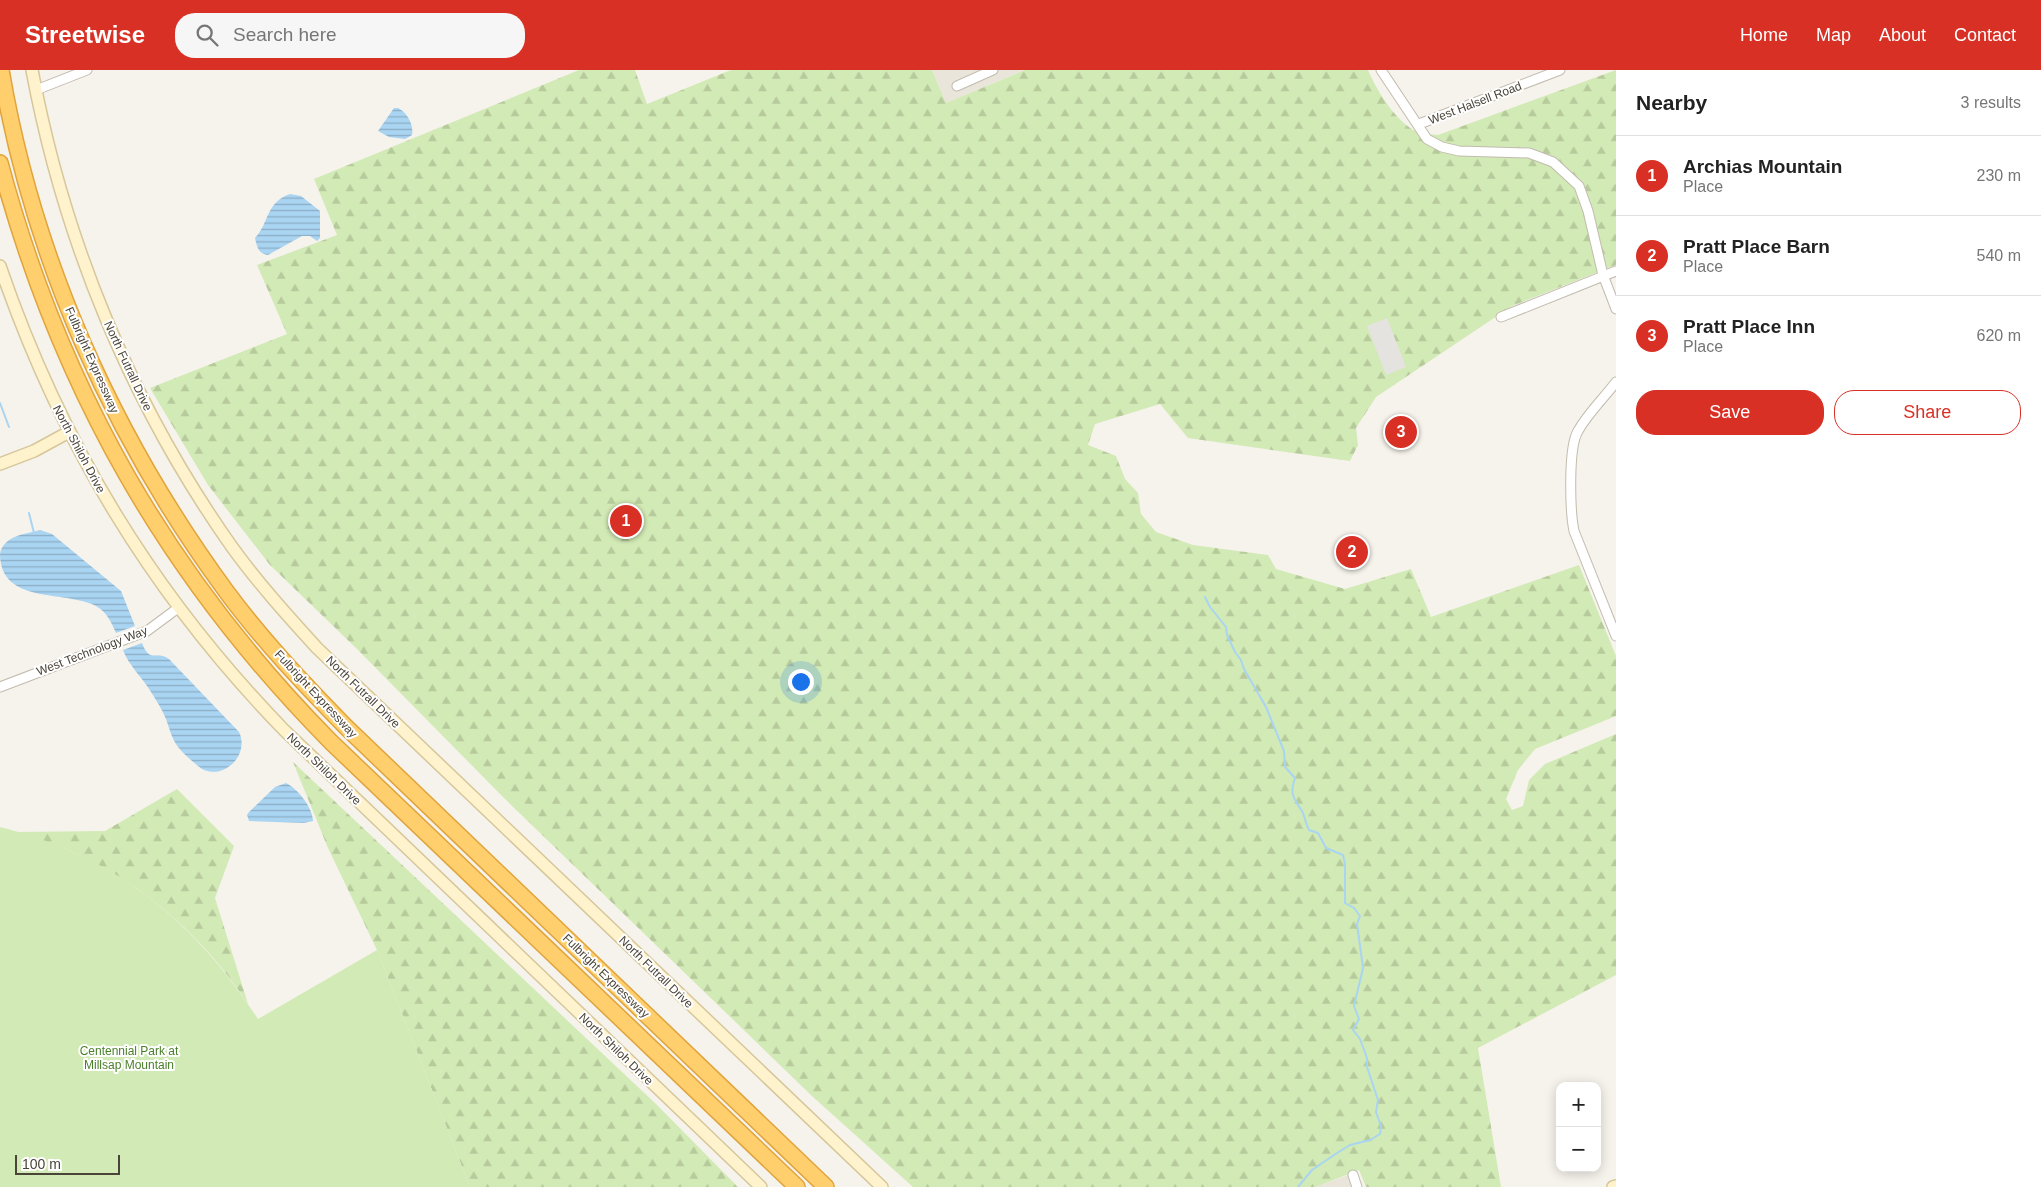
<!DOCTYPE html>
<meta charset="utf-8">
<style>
:root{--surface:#fff;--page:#f6f6f6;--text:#222;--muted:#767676;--line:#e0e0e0;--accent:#d93025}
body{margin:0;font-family:Arial,sans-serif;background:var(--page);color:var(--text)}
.controls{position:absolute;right:15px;bottom:15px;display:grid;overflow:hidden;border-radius:10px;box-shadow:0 2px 12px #0003}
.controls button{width:45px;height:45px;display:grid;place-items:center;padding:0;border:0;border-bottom:1px solid var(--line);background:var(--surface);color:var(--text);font:25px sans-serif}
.scale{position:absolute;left:15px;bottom:12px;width:105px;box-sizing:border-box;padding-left:5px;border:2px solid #4b4439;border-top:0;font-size:14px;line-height:18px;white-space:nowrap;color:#4b4439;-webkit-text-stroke:4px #fff;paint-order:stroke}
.you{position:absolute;left:800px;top:611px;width:18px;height:18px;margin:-12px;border:4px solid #fff;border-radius:50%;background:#1a73e8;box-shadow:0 0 0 8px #1a73e833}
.badge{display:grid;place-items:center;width:32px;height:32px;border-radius:50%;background:var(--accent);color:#fff;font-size:16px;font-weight:700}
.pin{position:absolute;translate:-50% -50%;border:2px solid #fff;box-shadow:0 1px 5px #0006}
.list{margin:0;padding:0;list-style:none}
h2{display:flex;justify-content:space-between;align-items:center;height:65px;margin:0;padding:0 20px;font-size:21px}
h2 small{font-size:16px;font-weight:400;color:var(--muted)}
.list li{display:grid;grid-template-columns:32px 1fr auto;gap:15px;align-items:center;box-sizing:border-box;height:80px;padding:0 20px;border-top:1px solid var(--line)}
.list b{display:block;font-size:19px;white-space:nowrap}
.list p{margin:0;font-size:16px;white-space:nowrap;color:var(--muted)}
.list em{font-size:16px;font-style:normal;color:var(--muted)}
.actions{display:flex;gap:10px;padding:15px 20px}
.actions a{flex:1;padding:11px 0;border:1px solid var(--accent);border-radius:20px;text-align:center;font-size:18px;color:var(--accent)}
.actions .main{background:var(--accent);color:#fff}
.icon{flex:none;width:28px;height:28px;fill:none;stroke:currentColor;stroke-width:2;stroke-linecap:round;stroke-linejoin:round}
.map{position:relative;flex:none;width:1616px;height:1117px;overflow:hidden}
header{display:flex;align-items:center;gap:30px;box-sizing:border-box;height:70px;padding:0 25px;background:var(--accent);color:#fff}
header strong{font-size:24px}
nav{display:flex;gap:28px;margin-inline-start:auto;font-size:18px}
.search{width:350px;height:45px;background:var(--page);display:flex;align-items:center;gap:12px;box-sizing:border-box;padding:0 18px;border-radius:20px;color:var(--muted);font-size:19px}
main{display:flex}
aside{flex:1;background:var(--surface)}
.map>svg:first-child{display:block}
.residential{fill:#eae5da}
.forest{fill:url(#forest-firs)}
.park{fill:#d2eab5}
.parking{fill:#e5e3e0}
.water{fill:url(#water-rules)}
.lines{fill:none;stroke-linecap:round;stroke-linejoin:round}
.stream{stroke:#a9d4f2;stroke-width:2}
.street-casing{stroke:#c2bbae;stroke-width:11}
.secondary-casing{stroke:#d6c79b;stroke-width:14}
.highway-casing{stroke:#e0a43c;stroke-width:18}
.street{stroke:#fff;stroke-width:9}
.secondary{stroke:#fff3cd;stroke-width:11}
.highway{stroke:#ffcf6e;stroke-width:15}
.labels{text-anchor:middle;stroke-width:4;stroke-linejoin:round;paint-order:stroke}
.street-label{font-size:12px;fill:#4b4439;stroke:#fff}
.park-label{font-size:12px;fill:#4a7f2a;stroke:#fff}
</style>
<header>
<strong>Streetwise</strong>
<div class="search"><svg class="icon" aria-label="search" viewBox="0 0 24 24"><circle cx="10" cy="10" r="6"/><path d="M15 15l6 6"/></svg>Search here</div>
<nav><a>Home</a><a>Map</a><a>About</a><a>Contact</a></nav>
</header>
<main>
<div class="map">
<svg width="1616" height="1117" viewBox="0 0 1616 1117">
<defs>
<pattern id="forest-firs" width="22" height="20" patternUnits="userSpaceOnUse" patternTransform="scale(1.25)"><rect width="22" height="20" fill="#d2eab5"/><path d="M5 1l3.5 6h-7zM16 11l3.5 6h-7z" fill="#b6ca9c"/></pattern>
<pattern id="water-rules" width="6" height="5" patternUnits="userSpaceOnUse" patternTransform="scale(1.25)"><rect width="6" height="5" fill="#a9d4f2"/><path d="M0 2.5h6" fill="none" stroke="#8caec5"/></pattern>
</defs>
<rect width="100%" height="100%" fill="#f6f3ec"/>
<path class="residential" d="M932 0H1025L946 33Z
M1351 1104 1356 1117H1316Z"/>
<path class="forest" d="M579 0H635L647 34 731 0H932L946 33 1025 0H1368C1377 21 1395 50 1415 61 1421 64 1431 64 1438 65L1616 0V195L1512 236 1376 327 1356 358 1358 375 1350 391 1188 368 1160 334 1095 354 1088 375 1116 386 1125 409 1138 423 1141 444 1156 462 1193 475 1268 485 1276 499 1345 519 1411 499 1431 547 1579 495 1616 586V646L1535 679 1518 700 1506 729 1512 740 1523 736 1529 710 1545 694 1616 664V905L1478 978 1501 1117H1366L1359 1100 1316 1117H913L812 1026 505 729 356 578 270 495 208 415 150 318 287 264 257 195 337 165 314 109Z
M293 692 656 1034 738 1117H470L377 880 328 778Z
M177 719 234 776 215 828 248 934C205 868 146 816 75 783 56 774 36 769 17 762L105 761Z"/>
<path class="park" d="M0 757C114 785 195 851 258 949L377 880 470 1117H0Z"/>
<path class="parking" d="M1387 248 1406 297 1386 305 1367 256Z"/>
<path class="water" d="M394 38H398C407 42 414 55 412 65L405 69 389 67 378 61Z
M290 124 301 126 320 141V168L317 171 310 166H302L268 185C258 184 257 176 255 168 270 152 265 133 290 124Z
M40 460 52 464 121 521 135 556 116 563C111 552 107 542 96 536 66 520 0 535 0 484 3 466 25 464 40 460Z
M142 573C150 594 156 580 169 589L239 662C251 687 219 714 198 696 191 690 181 682 176 674 171 666 169 657 166 649 162 639 156 630 151 622 142 607 129 596 123 580Z
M286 713C298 719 313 738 313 751L304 753 249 751 247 745 248 743 275 717Z"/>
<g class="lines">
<path class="stream" d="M0 333 9 357
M29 443 34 463
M1205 527 1210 537 1226 557 1227 565 1235 582 1241 590 1244 599 1266 637 1284 681 1285 697 1295 708C1289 724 1294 729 1302 741 1305 747 1306 755 1309 760L1318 763 1326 778 1343 785 1345 794V833L1354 838 1360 846 1357 854 1363 898 1354 936 1359 949 1353 960 1360 969 1367 988V997L1378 1030 1376 1042 1381 1056 1380 1064 1370 1070 1350 1075 1337 1083 1312 1100 1298 1117"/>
<defs>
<path id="street" d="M1381 0 1427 69 1442 77 1459 81 1529 83 1553 92 1579 116 1588 141 1603 205 1616 239
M957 16 993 0
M36 20 87 0
M1419 54 1560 0
M1501 247 1616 201
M1616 312C1604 328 1588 343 1578 361 1568 377 1570 441 1574 461L1616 566
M0 617 147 561 178 538
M1353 1105 1357 1117"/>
<path id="secondary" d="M32 0C64 171 131 334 232 477 258 513 287 545 317 578L882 1117
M0 196C61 374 153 525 284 660L761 1117
M0 394 34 381 69 362
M1613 1117 1616 1116"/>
<path id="highway" d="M1 0C33 189 113 367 226 521 262 570 304 614 346 657L826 1117
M0 93C60 318 167 506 331 672L797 1117"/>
</defs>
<use href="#street" class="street-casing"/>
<use href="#secondary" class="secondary-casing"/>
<use href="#highway" class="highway-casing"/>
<use href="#street" class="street"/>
<use href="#secondary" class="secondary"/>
<use href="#highway" class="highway"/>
</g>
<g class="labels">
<g class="street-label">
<text transform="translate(1475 33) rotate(-21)" y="4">West Halsell Road</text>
<text transform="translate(92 290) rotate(66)" y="4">Fulbright Expressway</text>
<text transform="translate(128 296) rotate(65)" y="4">North Futrall Drive</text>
<text transform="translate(79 379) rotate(62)" y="4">North Shiloh Drive</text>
<text transform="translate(92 581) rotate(-21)" y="4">West Technology Way</text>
<text transform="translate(363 622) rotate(44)" y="4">North Futrall Drive</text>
<text transform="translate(316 624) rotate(47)" y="4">Fulbright Expressway</text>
<text transform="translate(324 699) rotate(44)" y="4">North Shiloh Drive</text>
<text transform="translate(656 902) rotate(44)" y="4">North Futrall Drive</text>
<text transform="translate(606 906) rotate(44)" y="4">Fulbright Expressway</text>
<text transform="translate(616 979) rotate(44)" y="4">North Shiloh Drive</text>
</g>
<g class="park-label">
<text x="129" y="985">Centennial Park at<tspan x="129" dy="14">Millsap Mountain</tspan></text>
</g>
</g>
</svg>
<div class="controls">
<button>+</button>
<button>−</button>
</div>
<div class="scale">100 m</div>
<div class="you"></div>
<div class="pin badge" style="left:626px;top:451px">1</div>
<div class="pin badge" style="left:1352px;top:482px">2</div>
<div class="pin badge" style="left:1401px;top:362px">3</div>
</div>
<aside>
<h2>Nearby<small>3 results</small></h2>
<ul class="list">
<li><span class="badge">1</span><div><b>Archias Mountain</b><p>Place</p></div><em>230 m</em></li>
<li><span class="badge">2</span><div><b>Pratt Place Barn</b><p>Place</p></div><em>540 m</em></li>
<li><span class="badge">3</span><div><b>Pratt Place Inn</b><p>Place</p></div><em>620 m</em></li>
</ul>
<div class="actions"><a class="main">Save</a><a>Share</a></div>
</aside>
</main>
